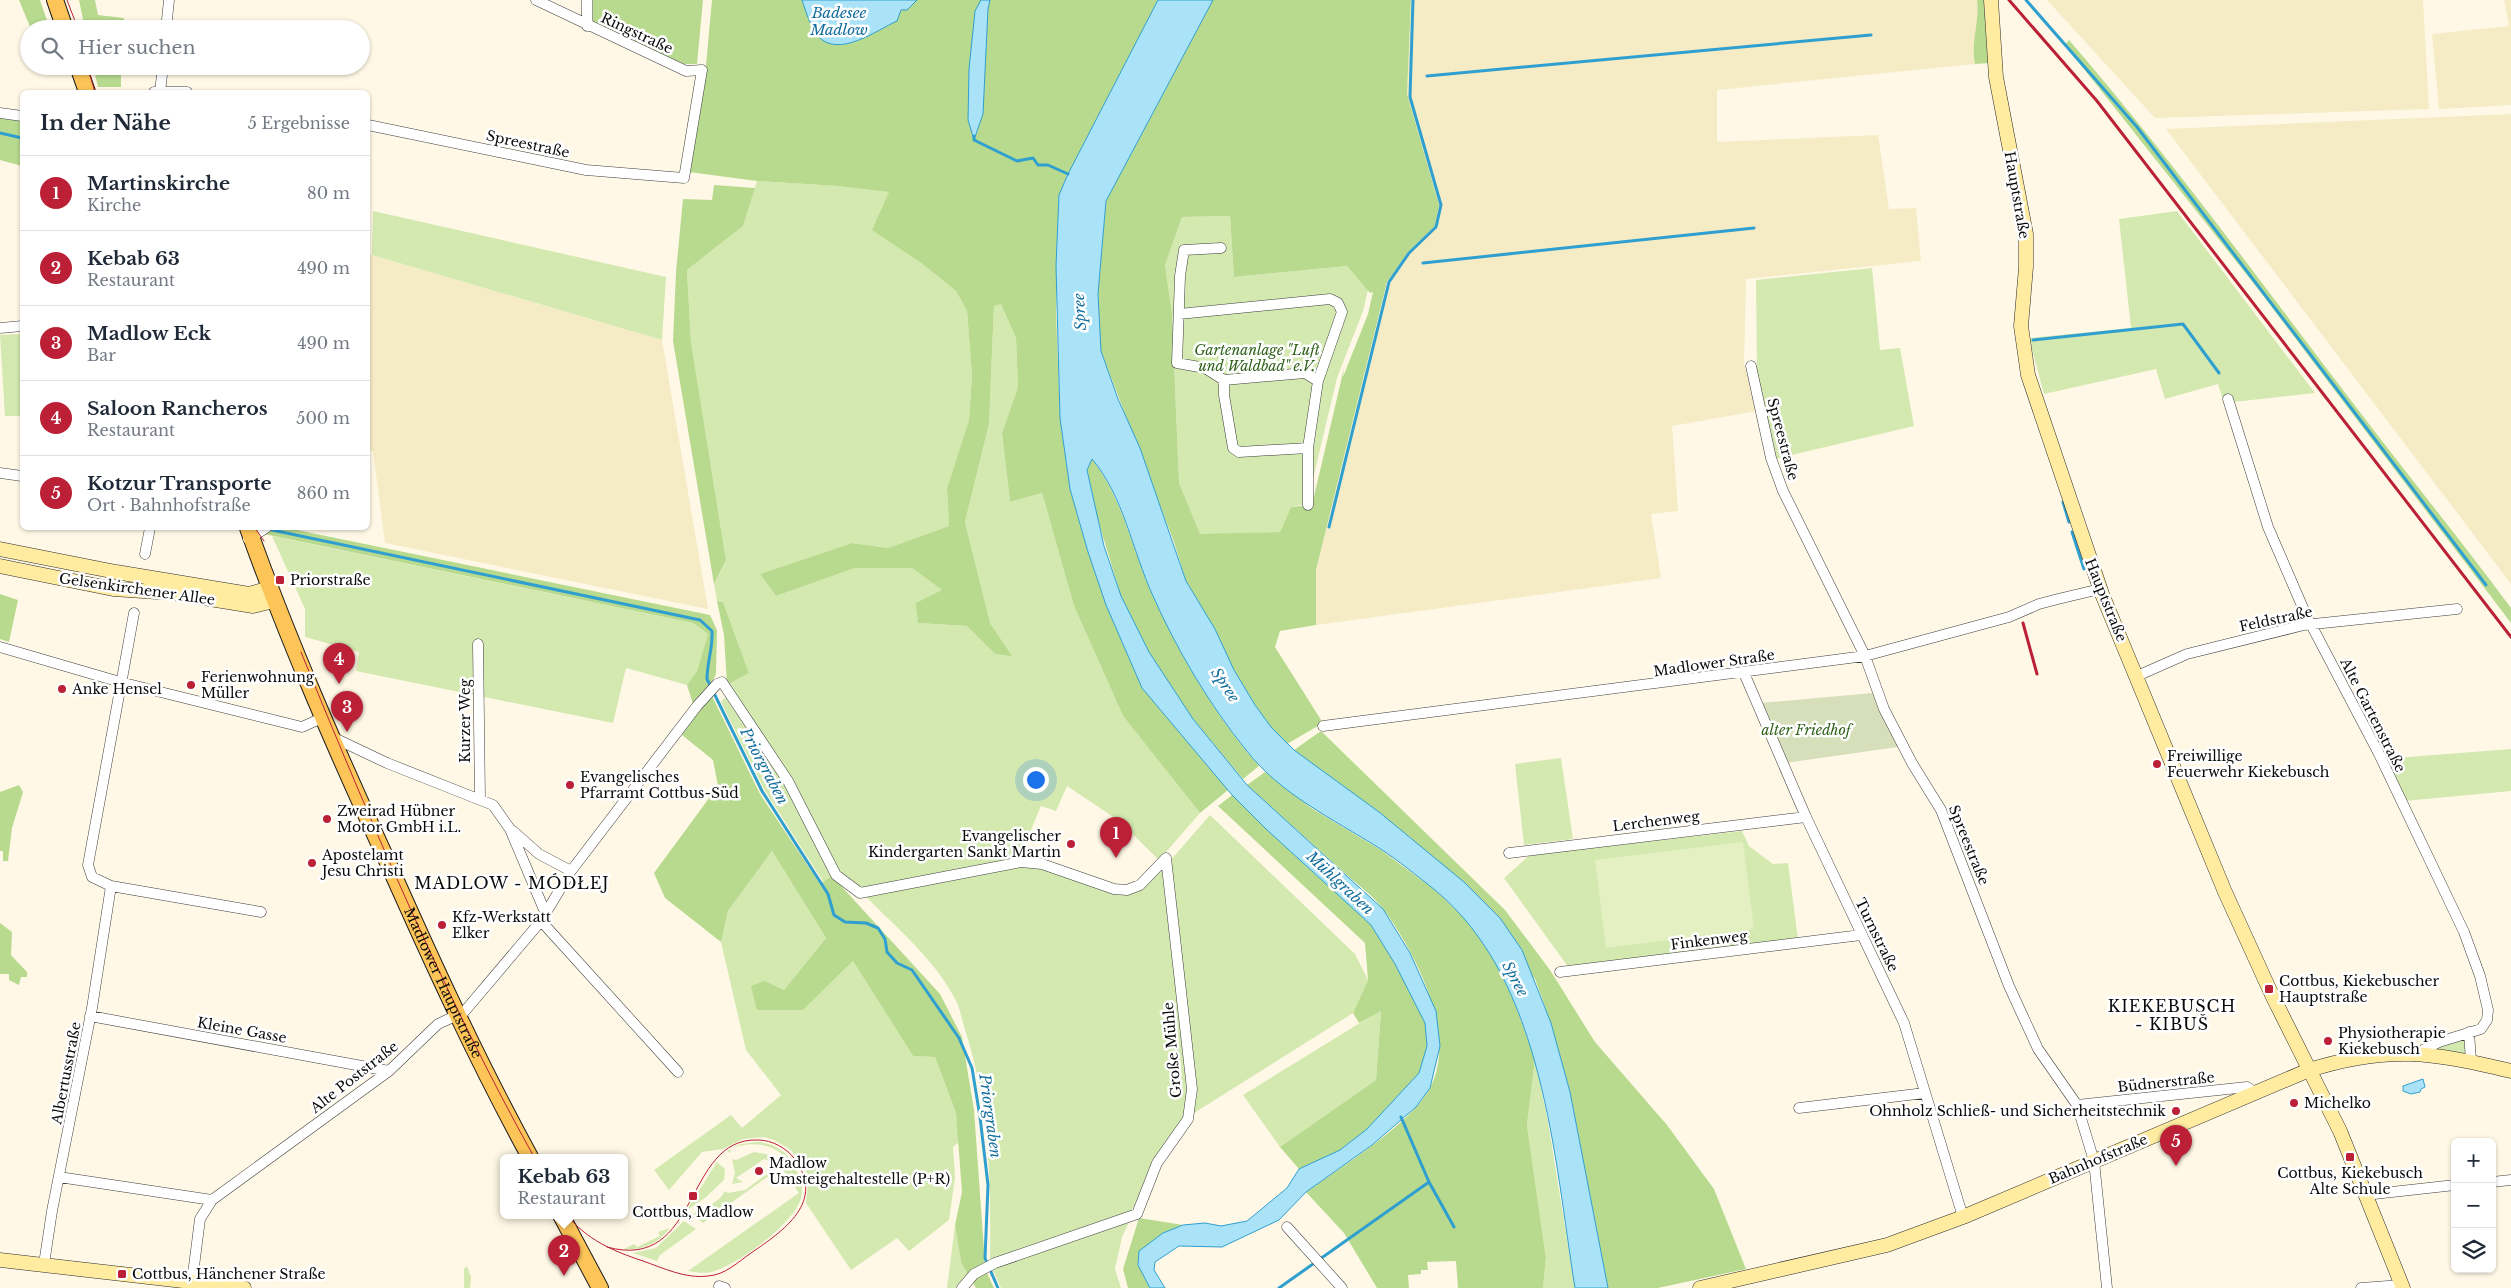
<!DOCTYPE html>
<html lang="de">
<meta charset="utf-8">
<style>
:root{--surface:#fff;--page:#f2f2f3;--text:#1f2937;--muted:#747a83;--line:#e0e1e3;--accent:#bb2036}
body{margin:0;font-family:"Libre Baskerville",serif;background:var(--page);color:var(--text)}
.controls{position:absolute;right:15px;bottom:15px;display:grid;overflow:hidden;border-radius:8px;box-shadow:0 1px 4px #0004}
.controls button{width:45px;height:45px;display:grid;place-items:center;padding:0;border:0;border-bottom:1px solid var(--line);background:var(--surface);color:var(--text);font:25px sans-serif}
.you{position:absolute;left:1035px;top:779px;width:18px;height:18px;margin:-12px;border:4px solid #fff;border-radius:50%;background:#1a73e8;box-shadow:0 0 0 8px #1a73e833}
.badge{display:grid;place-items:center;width:32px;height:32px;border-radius:50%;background:var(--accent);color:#fff;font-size:16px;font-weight:700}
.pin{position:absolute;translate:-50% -41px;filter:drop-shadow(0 1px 2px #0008)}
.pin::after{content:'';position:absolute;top:26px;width:18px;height:15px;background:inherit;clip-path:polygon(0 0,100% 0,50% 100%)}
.popup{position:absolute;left:500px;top:1154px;width:128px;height:65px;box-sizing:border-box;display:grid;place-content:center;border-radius:8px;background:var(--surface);filter:drop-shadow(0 1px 4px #0005);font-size:16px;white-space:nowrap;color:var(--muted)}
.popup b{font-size:19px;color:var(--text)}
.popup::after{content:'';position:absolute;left:50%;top:100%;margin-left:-10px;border:10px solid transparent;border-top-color:var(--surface)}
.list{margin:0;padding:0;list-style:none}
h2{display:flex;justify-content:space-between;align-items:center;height:65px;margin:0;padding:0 20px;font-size:21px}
h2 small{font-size:16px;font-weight:400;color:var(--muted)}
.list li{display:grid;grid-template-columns:32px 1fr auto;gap:15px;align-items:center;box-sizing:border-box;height:75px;padding:0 20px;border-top:1px solid var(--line)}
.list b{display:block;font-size:19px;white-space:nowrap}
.list p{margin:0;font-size:16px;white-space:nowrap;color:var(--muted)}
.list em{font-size:16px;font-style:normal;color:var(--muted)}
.icon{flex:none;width:28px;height:28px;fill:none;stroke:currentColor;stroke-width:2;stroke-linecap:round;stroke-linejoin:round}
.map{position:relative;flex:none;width:2511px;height:1288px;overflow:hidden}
.search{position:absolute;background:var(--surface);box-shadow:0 1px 4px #0004;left:20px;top:20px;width:350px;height:55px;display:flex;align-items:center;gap:12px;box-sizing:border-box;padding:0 18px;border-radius:28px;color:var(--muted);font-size:19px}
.panel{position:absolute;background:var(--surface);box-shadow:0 1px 4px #0004;left:20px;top:90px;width:350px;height:440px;border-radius:8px}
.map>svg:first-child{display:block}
.farmland{fill:#f5ecc6}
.green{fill:#d3e9b0}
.forest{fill:#b8da8f;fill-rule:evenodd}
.cemetery{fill:#d6dfb9}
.pitch{fill:#e5f0c2}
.water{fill:#aae2f7;stroke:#2f9fd0}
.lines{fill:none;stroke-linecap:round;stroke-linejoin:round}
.stream{stroke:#2f9fd0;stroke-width:3}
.street-casing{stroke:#3d3d3d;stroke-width:11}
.secondary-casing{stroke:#2c2c2c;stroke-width:15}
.primary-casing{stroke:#1b1b1b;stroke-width:18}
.street{stroke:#fff;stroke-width:10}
.secondary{stroke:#ffeca1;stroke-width:14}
.primary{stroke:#fdc558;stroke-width:16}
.tram{stroke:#bb2036;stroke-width:1}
.rail{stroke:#bb2036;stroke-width:3}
.poi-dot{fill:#bb2036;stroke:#fff;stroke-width:2}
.labels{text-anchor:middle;stroke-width:5;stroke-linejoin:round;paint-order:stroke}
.street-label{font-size:14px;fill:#0a0a0a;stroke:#fff}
.park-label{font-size:14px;font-style:italic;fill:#2f611a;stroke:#fff}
.poi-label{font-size:14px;fill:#0a0a0a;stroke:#fff;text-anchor:start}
.water-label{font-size:15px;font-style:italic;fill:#126d9c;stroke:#fff}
.quarter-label{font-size:16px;letter-spacing:1px;fill:#0a0a0a;stroke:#fff}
</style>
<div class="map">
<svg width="2511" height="1288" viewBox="0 0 2511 1288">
<rect width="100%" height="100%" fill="#fff8e6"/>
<path class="farmland" d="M1411 0H1977L1979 12 1973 55 1975 64 1717 90V142L1878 135 1889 209 1916 208 1921 261 1746 279 1744 364 1757 411 1672 426 1678 511 1651 514 1661 578 1316 625V570L1388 282 1408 252 1422 240 1439 205 1407 94Z
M2047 0H2423L2429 109 2155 118Z
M2504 0H2511V105L2439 109 2432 34 2509 26Z
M2511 114V584L2166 129Z
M368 254 662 340 708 609 385 543 373 451H368Z"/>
<path class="green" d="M757 181 837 186 890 192 920 262 956 291 967 311 972 375 969 420 947 488 949 526 888 548 852 543 760 574 776 596 855 568H912L942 590 918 623 967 626 995 654 1011 655 990 623 965 522 989 424 994 306 1001 303 1016 338 1018 387 1002 433 1010 502 1042 493 1074 606 1123 716 1200 813 1159 860 1118 820 1067 786 1056 811 1041 806 1019 858 860 888 839 873 812 816 766 740 727 685 749 673 723 602 717 601 714 584 726 560 691 342 687 270 743 226Z
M373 211 666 277 662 340 372 255Z
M2177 211 2315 393 2224 403 2218 384 2165 399 2156 369 2044 394 2029 338 2131 328 2119 219Z
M1230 216 1234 277 1347 266 1368 290 1363 311 1337 378 1307 504 1291 507 1280 532 1200 535 1179 483 1172 313 1165 264 1182 217Z
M1872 268 1880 350 1900 348 1914 426 1775 459 1757 373 1756 280Z
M22 334V416H5L0 335Z
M272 536 693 623 708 634 697 671 687 685 626 668 613 723 356 671 359 652 305 637V609Z
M725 697 794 797 832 876 824 883 764 789 721 702Z
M2511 749V791L2404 801 2383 759Z
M1561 758 1573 839 1524 845 1515 764Z
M1210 815 1355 954 1368 980 1353 1013 1194 1113 1169 862Z
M1742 831 1749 846 1773 864 1788 863 1798 939 1569 968 1504 878 1530 855Z
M772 851 826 938 784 990 765 981 803 1010 853 961 913 1056 935 1057 956 1113 959 1142 953 1147 955 1178 949 1220 909 1251 897 1238 851 1270 806 1203 808 1184 805 1171 791 1150 774 1140 764 1137 743 1139 723 1149 702 1152 669 1190 654 1170 731 1115 742 1128 781 1095 746 1050 721 942 728 911Z
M1020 866 1040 867 1131 893 1146 886 1164 868 1188 1091 1183 1117 1159 1152 1131 1212 990 1262C991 1184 990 1108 966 1033 962 1021 960 1007 954 997 933 958 897 928 866 897Z
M1381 1010 1376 1080 1280 1147 1243 1095Z
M2466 1037 2467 1055 2432 1050Z
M1535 1059 1548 1122 1575 1288H1543L1546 1258 1527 1125Z
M757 1142C772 1143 784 1149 792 1162 799 1174 804 1184 801 1198 795 1223 735 1267 711 1272 704 1274 696 1272 688 1271L799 1193 781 1167 703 1223 693 1214 702 1207 707 1208 720 1198 725 1191 728 1193 745 1190 781 1164 782 1154C766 1143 749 1141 731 1149L730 1153 727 1151 741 1144Z
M754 1152 766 1154 771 1157V1161L764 1159 736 1178 743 1182 732 1184 735 1173 732 1159 736 1160Z
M717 1162 725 1169 724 1180 706 1197 686 1211Z
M1130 1220 1122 1237 1115 1269 1121 1288H1001L992 1268Z
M684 1221 696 1229 660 1255 657 1261 633 1253 656 1248Z
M955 1225 961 1262 969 1277 957 1288H947Z
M670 1228C658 1243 644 1251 624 1249L634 1244 637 1247 660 1236 658 1232Z
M467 1266 471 1277 470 1288H464V1269Z"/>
<path class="forest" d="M19 0H40L50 29H31Z
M79 0H95L98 15 124 18 123 29H85Z
M593 0H703L697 64H684L593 24Z
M712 0H802L810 21 852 43 870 33 901 10H907L917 0H1158L1068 174 1059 195 1056 313 1060 418 1070 489 1088 552 1106 605 1142 688 1228 790 1200 813 1123 716 1074 606 1042 493 1010 502 1002 433 1018 387 1016 338 1001 304 994 306 989 424 965 522 990 623 1012 656 995 654 967 626 918 623 916 603 942 590 912 568H855L776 596 760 574 852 543 888 548 949 526 947 488 969 420 972 375 967 311 956 291 920 262 872 230 889 192 837 186 757 181 689 172 706 65Z
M1213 0H1411L1407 94 1439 205 1435 226 1408 252 1387 282 1316 570V625L1280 631 1275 647 1323 723 1287 744 1271 727 1255 705 1234 670 1215 629 1186 581 1174 542 1101 351 1098 294 1106 201ZM1230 216 1234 277 1347 266 1370 293 1373 292 1368 314 1343 377 1344 368 1312 505 1291 507 1280 532 1200 534 1179 483 1172 313 1165 265 1182 217Z
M1977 0H1986L1989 63 1975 64C1970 43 1980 22 1977 0Z
M2069 40C2176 164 2272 298 2372 428 2418 488 2466 547 2511 608V623L2258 289 2065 45Z
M93 66H121V87H98Z
M0 117 22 119V166L0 160Z
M714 185 755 188 743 226 687 270 691 342 726 560 714 584 673 341 676 272 683 199 712 200Z
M1092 459C1123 499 1132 550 1153 596 1180 656 1216 717 1259 766L1243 779 1193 719 1149 652 1121 596 1094 507 1087 470Z
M274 528H287L710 615 717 630 716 674 713 680 693 704 687 685 697 671 708 634 693 623 264 534Z
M0 594 18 600 9 642 0 639Z
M717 601 723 602 749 673 727 685 724 635Z
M711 694 760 794 820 884 832 876 940 994 962 1037 974 1110 985 1264 969 1277 961 1262 955 1225 962 1192 956 1113 935 1057 913 1056 853 961 803 1010H757L751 986 765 981 784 990 826 938 772 851 728 911 721 942 665 898 654 873 718 786 713 760 682 735Z
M1321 731 1505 910 1550 970 1595 1042 1667 1125 1714 1189 1746 1269 1658 1288H1608L1570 1092 1551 1023 1535 979 1410 837 1294 750Z
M1265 772 1311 808 1381 850 1435 890 1467 920 1498 966 1515 1004 1535 1059 1527 1125 1546 1258 1543 1288H1458L1456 1261 1427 1262 1428 1270H1421V1274L1408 1275 1409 1288H1377L1344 1233 1306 1192C1339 1169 1413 1122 1430 1088 1458 1035 1416 954 1384 910 1372 894 1354 882 1340 869 1309 841 1278 813 1247 785Z
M19 785 23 792 12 828 8 861H3V851H0V792Z
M1232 795 1266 829 1371 925 1395 964 1425 1023 1427 1046 1419 1073 1367 1129 1340 1150 1299 1169 1280 1147 1376 1080 1381 1011 1359 1023 1353 1013 1368 980 1365 943 1218 806Z
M0 923 12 932 11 955 27 972V977H21L19 985 9 980V974H0Z
M1139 1218 1183 1225 1163 1233 1139 1252 1138 1265 1150 1288H1128L1123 1269Z
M986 1271 994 1288H976L972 1281Z"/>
<path class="cemetery" d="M1873 693 1898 747 1785 763 1760 703Z"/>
<path class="pitch" d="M1743 842 1754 929 1606 948 1595 860Z"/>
<path class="water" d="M802 0H917L907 10H901L897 21C877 30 838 59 818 36 810 26 806 12 802 0Z
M981 0H990L988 9 983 114 974 140 968 120 969 69 975 11Z
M1158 0H1213L1106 201 1098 294 1101 351 1118 399 1140 448 1186 581 1215 629 1234 670 1255 705 1271 727 1294 750 1379 812 1464 882 1500 918 1522 950 1551 1023 1570 1092 1608 1288H1575C1554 1157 1544 980 1435 890 1417 876 1398 860 1379 848 1333 819 1280 794 1246 750 1209 704 1177 650 1153 596 1132 550 1124 497 1092 459L1087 470 1104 546 1121 596 1149 652 1193 719 1247 785 1383 909 1410 953 1436 1011 1440 1046 1430 1088 1416 1107 1372 1145 1306 1192 1279 1220 1222 1247 1179 1246 1155 1262 1154 1270 1165 1288H1150L1138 1265 1139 1251 1163 1233 1183 1225 1205 1223 1221 1226 1247 1221 1287 1188 1299 1169 1340 1150 1367 1129 1419 1073 1427 1046 1425 1023 1395 964 1371 925 1266 829 1232 795 1142 688 1106 605 1088 552 1070 489 1060 418 1056 266 1059 195 1068 174Z
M2423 1079 2425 1087 2421 1089 2420 1092 2411 1094 2403 1091V1086Z"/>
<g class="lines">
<path class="stream" d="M2026 0 2137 127 2486 585
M1427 76 1871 35
M0 133 22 138
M974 136V140L1017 161 1033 158 1038 165H1048L1068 174
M1423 263 1754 228
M2033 340 2183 324 2219 373
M2063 502 2069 522
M1329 527 1389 282 1409 253 1436 227 1441 205 1410 97 1413 0
M271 528 272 530 700 620 712 631C713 648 707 662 707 679L762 791 828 894 834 915 845 922 866 923 878 928 885 939 887 952 897 963 912 970 959 1038 972 1068 980 1117 988 1185 985 1258 998 1288
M2072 532 2084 569
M1401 1117 1429 1182 1454 1227
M1279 1288 1429 1182"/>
<defs>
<path id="street" d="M587 0V26
M166 29 169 0
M154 92H187
M160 92 163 66
M0 113 22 116
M368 125 586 170 684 178 702 70 686 71 536 0
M1221 248 1184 250 1180 276 1177 363 1205 368 1224 380
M1179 314 1330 299 1338 303 1342 312 1318 381 1308 448V505
M0 328 22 326
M1751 366 1771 458 1783 491 1865 656 1884 709 1912 763 1941 810 2009 986 2038 1049 2077 1105 2094 1161 2107 1288
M2228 399 2268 527 2306 615 2379 754 2464 932 2480 976 2488 1010 2487 1020 2481 1029 2439 1042 2417 1053
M1308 448 1239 452 1233 448 1224 395V380L1305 373 1318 381
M0 473 22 476
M248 539 266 528
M145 554 150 528
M478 644 480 798
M0 647 120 682 302 727 322 718
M1744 673 1806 817 1904 1023 1963 1217
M2137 676 2187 654 2304 625 2457 609
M1323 726 1865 656 2009 617 2039 604 2058 599 2100 589
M330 736 387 763 493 805 510 829 545 912
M513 831 539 854 571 871
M1509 853 1806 817
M111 886 261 912
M541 921 678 1072
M1560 972 1861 935
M90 1016 389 1071
M2469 1032 2471 1061
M2077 1105 2247 1087 2256 1093
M1799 1108 1925 1093
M59 1177 212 1200
M2492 1182 2511 1180
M2365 1195 2455 1185
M1287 1227 1342 1288
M44 1264 52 1211 92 1008 111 886 92 877 88 865 134 613
M192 1282 200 1219 212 1200 389 1071 438 1024 464 1012 541 921 571 871 697 706 717 684 722 682 788 781 836 875 860 893 1021 862 1042 864 1114 889 1127 890 1140 885 1166 858
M719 1286 725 1288
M962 1288 974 1274 995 1263 1137 1214 1157 1163 1188 1119 1192 1089 1166 858
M2361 1288 2402 1285"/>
<path id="secondary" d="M1991 0 1996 77 2026 234V267L2021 326 2028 375 2102 594 2225 892 2272 995 2340 1131 2403 1288
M0 549 116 572 249 594 270 588
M0 566 113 589 173 593 253 606 274 601
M0 1260 244 1288
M1700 1288 1887 1245 1963 1217 2309 1070C2388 1045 2432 1052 2511 1071"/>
<g id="primary">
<path d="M55 0 65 29"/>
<path d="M78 66 87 92"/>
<path id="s1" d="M248 528C289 643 338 754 389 865 433 964 478 1062 530 1157"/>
<path d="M561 1215 600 1288"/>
</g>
</defs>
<use href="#street" class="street-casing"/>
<use href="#secondary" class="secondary-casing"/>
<use href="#primary" class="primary-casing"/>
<use href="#street" class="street"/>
<use href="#secondary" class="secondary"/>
<use href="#primary" class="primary"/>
<path class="tram" d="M67 0 78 29
M87 66 95 92
M255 528 264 541
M301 652C371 823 444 995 534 1157
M567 1215C587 1240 613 1251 643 1261 663 1268 686 1279 708 1276 725 1275 738 1262 751 1253 783 1231 827 1202 794 1158 786 1148 772 1140 758 1140 683 1137 701 1273 607 1247"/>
<path class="rail" d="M2009 0 2097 101 2511 637
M2023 623 2037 674"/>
</g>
<g class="poi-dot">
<rect x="275" y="575" width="10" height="10" rx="2.5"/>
<circle cx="191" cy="685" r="5"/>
<circle cx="62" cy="689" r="5"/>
<circle cx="2157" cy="764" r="5"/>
<circle cx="570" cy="785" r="5"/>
<circle cx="327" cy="819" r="5"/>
<circle cx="1071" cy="844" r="5"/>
<circle cx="312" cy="863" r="5"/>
<circle cx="442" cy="925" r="5"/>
<rect x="2264" y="984" width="10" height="10" rx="2.5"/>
<circle cx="2328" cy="1041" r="5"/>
<circle cx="2294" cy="1103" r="5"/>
<circle cx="2176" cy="1111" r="5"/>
<rect x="2345" y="1152" width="10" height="10" rx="2.5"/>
<circle cx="759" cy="1171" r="5"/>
<rect x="688" y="1191" width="10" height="10" rx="2.5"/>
<rect x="117" y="1269" width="10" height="10" rx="2.5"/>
</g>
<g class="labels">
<g class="street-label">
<text transform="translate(637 33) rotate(25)" y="5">Ringstraße</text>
<text transform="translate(528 144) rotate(12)" y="5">Spreestraße</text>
<text transform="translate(2017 195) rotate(80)" y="5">Hauptstraße</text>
<text transform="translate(1783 439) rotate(75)" y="5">Spreestraße</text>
<text transform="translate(137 589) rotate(8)" y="5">Gelsenkirchener Allee</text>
<text transform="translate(2106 600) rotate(68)" y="5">Hauptstraße</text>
<text transform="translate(2276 619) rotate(-12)" y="5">Feldstraße</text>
<text transform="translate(1714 663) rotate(-8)" y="5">Madlower Straße</text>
<text transform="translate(2373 715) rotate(63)" y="5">Alte Gartenstraße</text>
<text transform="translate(465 721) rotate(-90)" y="5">Kurzer Weg</text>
<text transform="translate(1656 821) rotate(-7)" y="5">Lerchenweg</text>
<text transform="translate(1969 845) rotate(68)" y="5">Spreestraße</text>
<text transform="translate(1877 935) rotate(64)" y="5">Turnstraße</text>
<text transform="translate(1709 940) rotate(-7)" y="5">Finkenweg</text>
<text dy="5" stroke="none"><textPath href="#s1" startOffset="495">Madlower Hauptstraße</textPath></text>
<text transform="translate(242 1030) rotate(10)" y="5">Kleine Gasse</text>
<text transform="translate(1172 1050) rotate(-95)" y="5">Große Mühle</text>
<text transform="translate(66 1073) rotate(-79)" y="5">Albertusstraße</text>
<text transform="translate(354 1077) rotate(-38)" y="5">Alte Poststraße</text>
<text transform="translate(2166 1082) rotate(-6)" y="5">Büdnerstraße</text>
<text transform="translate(2098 1159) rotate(-23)" y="5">Bahnhofstraße</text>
</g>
<g class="park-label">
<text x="1257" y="355">Gartenanlage "Luft<tspan x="1257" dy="16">und Waldbad" e.V.</tspan></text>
<text x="1806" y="735">alter Friedhof</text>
</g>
<g class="poi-label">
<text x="290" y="585">Priorstraße</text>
<text x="201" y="682">Ferienwohnung<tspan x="201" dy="16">Müller</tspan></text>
<text x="72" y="694">Anke Hensel</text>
<text x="2167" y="761">Freiwillige<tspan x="2167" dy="16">Feuerwehr Kiekebusch</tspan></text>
<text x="580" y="782">Evangelisches<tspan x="580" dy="16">Pfarramt Cottbus-Süd</tspan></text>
<text x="337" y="816">Zweirad Hübner<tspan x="337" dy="16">Motor GmbH i.L.</tspan></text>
<text x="1061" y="841" text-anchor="end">Evangelischer<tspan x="1061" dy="16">Kindergarten Sankt Martin</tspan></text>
<text x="322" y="860">Apostelamt<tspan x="322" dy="16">Jesu Christi</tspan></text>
<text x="452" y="922">Kfz-Werkstatt<tspan x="452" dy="16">Elker</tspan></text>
<text x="2279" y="986">Cottbus, Kiekebuscher<tspan x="2279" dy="16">Hauptstraße</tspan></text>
<text x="2338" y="1038">Physiotherapie<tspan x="2338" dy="16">Kiekebusch</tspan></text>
<text x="2304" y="1108">Michelko</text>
<text x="2166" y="1116" text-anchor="end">Ohnholz Schließ- und Sicherheitstechnik</text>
<text x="769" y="1168">Madlow<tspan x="769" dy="16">Umsteigehaltestelle (P+R)</tspan></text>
<text x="2350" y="1178" text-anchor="middle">Cottbus, Kiekebusch<tspan x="2350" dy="16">Alte Schule</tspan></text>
<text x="693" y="1217" text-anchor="middle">Cottbus, Madlow</text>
<text x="132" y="1279">Cottbus, Hänchener Straße</text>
</g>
<g class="water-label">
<text x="839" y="18">Badesee<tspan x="839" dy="17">Madlow</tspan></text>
<text transform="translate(1080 312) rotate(-94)" y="5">Spree</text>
<text transform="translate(1225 685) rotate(56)" y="5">Spree</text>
<text transform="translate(764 766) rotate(62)" y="5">Priorgraben</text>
<text transform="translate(1340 883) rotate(43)" y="5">Mühlgraben</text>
<text transform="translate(1515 979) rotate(62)" y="5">Spree</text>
<text transform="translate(990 1116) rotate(82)" y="5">Priorgraben</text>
</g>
<g class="quarter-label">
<text x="512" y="889">MADLOW - MÓDŁEJ</text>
<text x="2172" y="1012">KIEKEBUSCH<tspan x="2172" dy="18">- KIBUŠ</tspan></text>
</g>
</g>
</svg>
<div class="controls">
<button>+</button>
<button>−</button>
<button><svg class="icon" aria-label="layers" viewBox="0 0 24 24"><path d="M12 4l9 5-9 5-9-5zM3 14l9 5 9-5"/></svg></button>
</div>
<div class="you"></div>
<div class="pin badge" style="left:1116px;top:858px">1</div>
<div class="pin badge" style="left:564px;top:1276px">2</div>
<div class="popup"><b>Kebab 63</b>Restaurant</div>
<div class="pin badge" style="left:347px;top:732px">3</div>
<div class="pin badge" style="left:339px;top:684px">4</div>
<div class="pin badge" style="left:2176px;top:1166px">5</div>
<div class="search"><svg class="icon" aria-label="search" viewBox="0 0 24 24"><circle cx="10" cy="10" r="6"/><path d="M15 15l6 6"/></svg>Hier suchen</div>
<section class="panel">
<h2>In der Nähe<small>5 Ergebnisse</small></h2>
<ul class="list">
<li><span class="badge">1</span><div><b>Martinskirche</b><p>Kirche</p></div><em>80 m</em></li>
<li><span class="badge">2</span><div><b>Kebab 63</b><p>Restaurant</p></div><em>490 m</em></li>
<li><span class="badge">3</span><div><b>Madlow Eck</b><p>Bar</p></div><em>490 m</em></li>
<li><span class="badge">4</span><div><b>Saloon Rancheros</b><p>Restaurant</p></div><em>500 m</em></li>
<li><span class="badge">5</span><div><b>Kotzur Transporte</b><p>Ort · Bahnhofstraße</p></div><em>860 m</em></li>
</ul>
</section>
</div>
